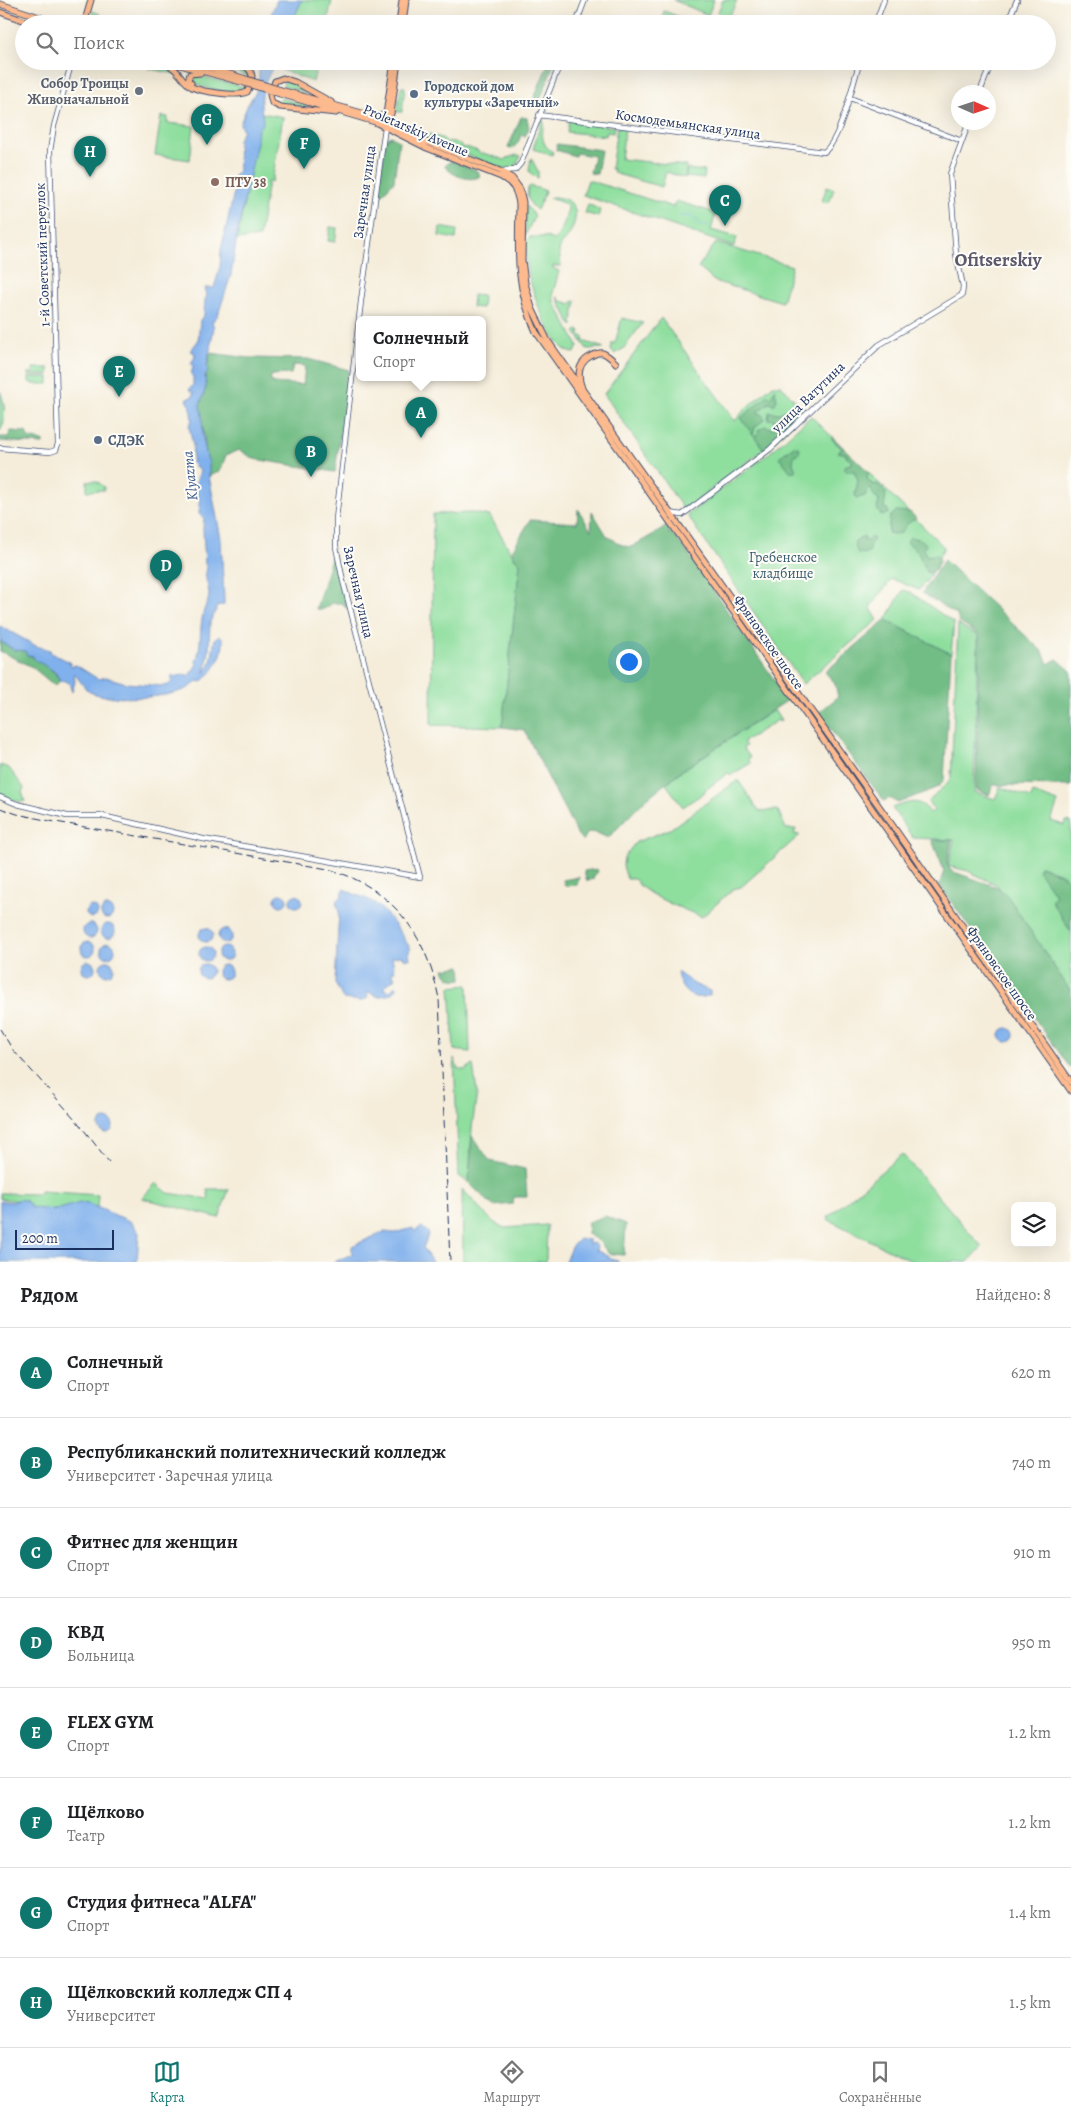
<!DOCTYPE html>
<html lang="ru">
<meta charset="utf-8">
<style>
:root{--surface:#fff;--page:#f6f6f6;--text:#202124;--muted:#757577;--line:#e0e0e0;--accent:#0f766e}
body{margin:0;font-family:Alegreya,serif;background:var(--page);color:var(--text)}
.controls{position:absolute;right:15px;bottom:15px;display:grid;overflow:hidden;border-radius:8px;box-shadow:0 5px 20px #0002}
.controls button{width:45px;height:45px;display:grid;place-items:center;padding:0;border:0;border-bottom:1px solid var(--line);background:var(--surface);color:var(--text);font:25px sans-serif}
.compass{position:absolute;left:951px;top:85px;width:45px;height:45px;border-radius:50%;background:var(--surface);box-shadow:0 5px 20px #0002;rotate:93deg}
.scale{position:absolute;left:15px;bottom:12px;width:99px;box-sizing:border-box;padding-left:5px;border:2px solid #1b2f5e;border-top:0;font-size:14px;line-height:18px;white-space:nowrap;color:#1b2f5e;-webkit-text-stroke:4px #fdfcf7;paint-order:stroke}
.you{position:absolute;left:628px;top:661px;width:18px;height:18px;margin:-12px;border:4px solid #fff;border-radius:50%;background:#1a73e8;box-shadow:0 0 0 8px #1a73e833}
.badge{display:grid;place-items:center;width:32px;height:32px;border-radius:50%;background:var(--accent);color:#fff;font-size:16px;font-weight:700}
.pin{position:absolute;translate:-50% -41px;filter:drop-shadow(0 1px 2px #0008)}
.pin::after{content:'';position:absolute;top:26px;width:18px;height:15px;background:inherit;clip-path:polygon(0 0,100% 0,50% 100%)}
.popup{position:absolute;left:356px;top:316px;width:130px;height:65px;box-sizing:border-box;display:grid;place-content:center;border-radius:8px;background:var(--surface);filter:drop-shadow(0 1px 4px #0005);font-size:16px;white-space:nowrap;color:var(--muted)}
.popup b{font-size:19px;color:var(--text)}
.popup::after{content:'';position:absolute;left:50%;top:100%;margin-left:-10px;border:10px solid transparent;border-top-color:var(--surface)}
.list{margin:0;padding:0;list-style:none}
h2{display:flex;justify-content:space-between;align-items:center;height:65px;margin:0;padding:0 20px;font-size:21px}
h2 small{font-size:16px;font-weight:400;color:var(--muted)}
.list li{display:grid;grid-template-columns:32px 1fr auto;gap:15px;align-items:center;box-sizing:border-box;height:90px;padding:0 20px;border-top:1px solid var(--line)}
.list b{display:block;font-size:19px;white-space:nowrap}
.list p{margin:0;font-size:16px;white-space:nowrap;color:var(--muted)}
.list em{font-size:16px;font-style:normal;color:var(--muted)}
.icon{flex:none;width:28px;height:28px;fill:none;stroke:currentColor;stroke-width:2;stroke-linecap:round;stroke-linejoin:round}
.map{position:relative;flex:none;width:1071px;height:1262px;overflow:hidden}
.search{position:absolute;background:var(--surface);box-shadow:0 5px 20px #0002;left:15px;right:15px;top:15px;height:55px;display:flex;align-items:center;gap:12px;box-sizing:border-box;padding:0 18px;border-radius:28px;color:var(--muted);font-size:19px}
.sheet{height:785px;background:var(--surface)}
nav{display:flex;justify-content:space-around;align-items:center;box-sizing:border-box;height:70px;border-top:1px solid var(--line);background:var(--surface);font-size:14px;color:var(--muted)}
nav a{display:grid;justify-items:center;gap:2px}
nav .on{color:var(--accent)}
.map>svg:first-child{display:block}
.green{fill:#8ede9e;stroke:#54867e}
.forest{fill:#72bd85;stroke:#467672;fill-rule:evenodd}
.water{fill:#81b1ec;stroke:#4e70a5}
.lines{fill:none;stroke-linecap:round;stroke-linejoin:round}
.stream{stroke:#81b1ec;stroke-width:1}
.minor-casing{stroke:#3c4c71;stroke-width:6}
.major-casing{stroke:#3c4c71;stroke-width:7}
.minor{stroke:#fff;stroke-width:4.5}
.major{stroke:#fcba8e;stroke-width:5}
.rail{stroke:#1b2f5e;stroke-width:1;stroke-dasharray:8 4;stroke-linecap:butt}
.major-bridge-casing{stroke:#3c4c71;stroke-width:7;stroke-linecap:butt}
.major-bridge{stroke:#fcba8e;stroke-width:5}
.worship-dot{fill:#6b7280;stroke:#fdfcf7;stroke-width:2}
.service-dot{fill:#5c6f8a;stroke:#fdfcf7;stroke-width:2}
.education-dot{fill:#8d6e63;stroke:#fdfcf7;stroke-width:2}
.labels{text-anchor:middle;stroke-width:4;stroke-linejoin:round;paint-order:stroke}
.worship-label{font-size:14px;font-weight:bold;fill:#5b616d;stroke:#fdfcf7;text-anchor:end}
.service-label{font-size:14px;font-weight:bold;fill:#4e5e75;stroke:#fdfcf7;text-anchor:start}
.street-label{font-size:14px;fill:#1b2f5e;stroke:#fdfcf7}
.education-label{font-size:14px;font-weight:bold;fill:#785e54;stroke:#fdfcf7;text-anchor:start}
.park-label{font-size:14px;fill:#385b6e;stroke:#fdfcf7}
.water-label{font-size:15px;font-style:italic;fill:#3f5c90;stroke:#fdfcf7}
.district-label{font-size:19px;font-weight:bold;fill:#5b596b;stroke:#fdfcf7}
</style>
<div class="map">
<svg width="1071" height="1262" viewBox="0 0 1071 1262">
<rect width="100%" height="100%" fill="#fdfcf7"/>
<filter id="ink" filterUnits="userSpaceOnUse"><feTurbulence type="fractalNoise" baseFrequency=".02" numOctaves="2"/><feDisplacementMap in="SourceGraphic" scale="10" xChannelSelector="R" yChannelSelector="G"/><feConvolveMatrix kernelMatrix="1 2 1 2 8 2 1 2 1" color-interpolation-filters="sRGB"/></filter>
<filter id="wash" filterUnits="userSpaceOnUse"><feTurbulence type="fractalNoise" baseFrequency=".0096" numOctaves="4" result="noise"/><feDisplacementMap in="SourceGraphic" scale="20" xChannelSelector="R" yChannelSelector="G"/><feGaussianBlur stdDeviation="1.12" result="paint"/><feColorMatrix in="noise" values="0 0 0 0 0 0 0 0 0 0 0 0 0 0 0 0 0 1.4 0 .05"/><feComposite in="paint" operator="in"/></filter>
<g filter="url(#wash)">
<rect width="100%" height="100%" fill="#f5edda"/>
<path class="green" d="M302 0H332L327 24H291Z
M673 0H714L708 15Z
M723 0H737C733 9 728 25 718 12Z
M93 11 100 14 97 24H90Z
M664 11 696 23 695 24H660Z
M206 61C221 61 246 58 250 77Z
M277 61H318L313 82 282 70 275 64Z
M156 62 170 67 178 74 150 69 145 63Z
M194 76H199L246 87 245 90C233 94 202 89 192 82Z
M285 80 289 81 316 96 283 86Z
M401 87H405L402 112H397Z
M281 98 317 109 278 104Z
M261 113 283 117 272 182H268L259 237 237 240Z
M161 116 168 117 167 123 194 126 190 160 155 155Z
M542 119 544 121C542 134 540 144 553 152L552 155 533 149Z
M569 120 614 127 613 133 607 132 606 136 567 132Z
M617 127 625 128 621 159 686 166 685 178 666 172 662 187 613 173 614 169H611Z
M429 134 444 139 446 143 449 141 461 145 463 148 466 147 478 151 480 154 483 153 505 160 507 158 517 155 521 156 515 167 504 169 427 139Z
M531 158 538 171V178L531 174 529 171Z
M687 169 705 171 704 179 686 177Z
M588 180 673 207 676 201 716 213 711 230 737 237 734 247 583 195Z
M530 186 544 190 545 192 537 210C529 204 526 198 528 188Z
M827 186 834 189 829 203 822 201Z
M553 197C584 198 578 224 564 242H562L559 250 561 266H553V268L559 271 553 293 554 301 578 346 575 353C553 354 533 294 529 276 527 266 526 255 525 244L530 237H546L554 240C563 231 564 221 568 209L566 204 549 198Z
M588 204 600 210 598 217 585 213Z
M526 206 535 215 525 236Z
M330 227 337 228 335 242 328 241Z
M440 227 457 230 456 239 439 236Z
M716 243 792 266 782 302 714 281 698 267Z
M473 295 483 296 482 308 472 307Z
M557 297 559 298V300L571 304 572 302 576 301 572 323 574 325H571Z
M622 318 643 323 623 349 614 354 611 350 612 343H615Z
M661 318 735 421 747 407 773 385H781L805 412 758 454 684 510 604 394Z
M577 330 580 331 579 335 584 337 583 341 604 348 587 349 575 332Z
M33 368H49V375H29L28 373H33Z
M29 377H49V384H33V382H29Z
M0 391C5 401 7 423 0 431Z
M811 416 944 547 928 579 919 590 892 579 870 607 878 620 803 684 687 515 768 454Z
M87 481H97L104 487V490L87 491Z
M473 513 490 516 515 559 520 563 502 727 431 725 433 514Z
M903 590 910 592 954 623 951 654 886 620Z
M958 624 978 636 974 792 995 799 1000 787 1031 798 1033 793 1058 802 1051 821 1064 825 1066 821 1071 822V883L1063 875 1040 866 1056 896 1051 901 1071 932V993L997 885 968 871 948 866 954 840 913 838 892 808C911 802 917 797 931 813L934 810 928 802 951 779Z
M774 710 781 721 779 722 778 720 743 742 746 746 743 748 750 757 748 760 751 763 731 775 728 773 704 791 705 792 683 807 666 784 681 771Z
M0 765 9 768 24 788 22 792 25 801 22 802 9 799 0 793Z
M738 780 759 811 778 810 786 829H796L794 834 800 835 741 887 733 889 702 917C686 910 641 894 635 879H627L623 866 624 857 636 842 670 829Z
M468 985 470 1052 454 1050 450 987Z
M454 1058 458 1069 464 1070 473 1065 477 1093 472 1128 469 1183 459 1176Z
M902 1154 982 1247 968 1262H913L829 1220 828 1217Z
M156 1183 168 1193 209 1199 207 1189H229L219 1218 142 1198Z
M462 1189 492 1221 504 1228 547 1225 546 1262H463Z
M40 1191 98 1195 97 1209C79 1199 74 1208 56 1210 48 1211 40 1209 32 1208L26 1201 0 1199V1193L40 1194Z"/>
<path class="forest" d="M549 61H555L537 108 531 106Z
M521 117 527 118 529 128 525 136 521 135 518 143 512 149 508 148Z
M391 136 399 141 394 181 378 199 385 141 387 138Z
M557 144 601 150 597 174 590 173 594 156 576 153 575 156 556 150Z
M451 161 478 171 480 176C472 183 449 175 445 165Z
M210 353 250 358 308 359 349 370 335 472 254 459 240 450 226 455 221 470 209 476 200 405 206 387 205 376ZM293 365 305 366 303 385 273 383 270 379 272 375 291 374Z
M775 389 777 400 774 405 770 402 757 412 762 414 765 419 755 427 753 435 741 418 768 395 771 397Z
M789 408 791 425 765 451 754 436 759 433 758 430 765 426 774 429 778 426 774 420 768 419 769 412 780 413Z
M11 431 26 432 28 438 43 441V444L0 441V437H8Z
M832 437 869 472 867 476 868 481 874 485 878 484 886 493 884 509H887L889 513 882 516 877 509 879 501 873 494 871 488 868 489 865 496 857 498 855 495 858 480 854 471H846L844 468 846 465 852 464V461L846 457V454L838 452 842 449 832 439Z
M794 446 800 448 799 453 794 455 793 463 796 471 791 472 779 457Z
M578 509 591 531 592 511 607 536 624 546 631 547 663 529 667 523 671 530 668 534 672 533 685 549 788 700 681 771 646 799 608 838 597 833 588 832 583 841 577 834 524 730 502 727 520 563 515 559 512 551 530 520 577 523Z
M896 511 910 512 916 518 907 524 901 533 892 534 888 533 890 517Z
M863 536 865 537 864 540 868 541 871 537 874 539 869 546 870 550 868 553 858 554 854 543Z
M910 537 922 540 926 544 923 549 927 556 936 554 940 560 934 571 927 573 918 552 907 542Z
M332 555H334L347 609 342 603H333L324 609H316Z
M944 560 1043 652 1048 664 1057 659 1071 671V786L993 785 989 795 976 790 979 635 959 622 957 615 922 593Z
M886 620 951 654 944 780 938 787 898 803 889 798 884 801 818 713 838 697 835 683 825 672Z
M0 641 14 650 25 651 27 655C38 657 55 671 60 681L55 686 32 667 0 651Z
M932 840H952L947 863 951 871 997 887 1007 895 1071 992V1069L939 885 944 871Z
M1040 866 1063 875 1071 883V932L1051 900 1056 896 1038 870Z
M597 869 598 872 593 877 594 879 587 881 584 871Z
M579 877 577 885 565 886 563 880Z
M461 966 462 979C453 981 447 978 444 969Z
M472 1136 490 1161 525 1169 527 1197H514L513 1204 493 1206 469 1183Z
M605 1216 626 1224 624 1255 609 1254 599 1241 587 1234 588 1222Z"/>
<path class="water" d="M277 0H302L291 24H267Z
M259 61H277C269 72 261 90 261 104 261 111 263 117 263 124 256 128 257 135 257 142L238 230 231 275 218 315 212 322 214 327 207 366 208 372 205 376 206 387 200 405 202 415 203 438 207 458 209 462V476L221 539 224 600V605L218 606 210 622 209 650 205 673 211 662 215 638 219 636 223 638C224 657 215 669 202 682L197 681C185 700 106 702 88 691 86 689 76 676 74 673L75 682 72 692 69 683 64 680 61 682 55 672 34 659 33 656 27 655 25 651 14 650 0 641V626L36 646 50 650 51 653 70 662 71 666 76 665 98 679 106 677 126 683 163 686 169 685 172 681V675L175 677C191 671 186 683 197 664L196 661C202 646 199 630 203 614 204 607 209 602 209 595 209 586 203 576 207 568L205 564 203 529 204 518 199 514 200 501 196 495V482L200 471 192 463 193 445 189 426 192 420 190 406 187 399 193 396V392L189 390 193 385V377L191 374 193 366 191 363 195 357 194 352 190 351 198 341 200 320 204 315 205 300 207 295 205 288H214L220 267 221 250 236 183 234 176 239 170 238 140 243 130 240 124 248 104 257 90 259 79Z
M344 889C351 893 357 895 365 898 386 906 399 932 411 949L409 951 410 959H405L403 956 392 957 395 971H391L395 978 384 987 386 991H390L396 985 397 989 391 994 379 997 368 992 367 995 368 998 361 1001 343 999 335 983 339 911 336 902 341 897Z
M275 900a6 6 0 1 1 12 0a6 6 0 1 1-12 0Z
M290 901a6 6 0 1 1 12 0a6 6 0 1 1-12 0Z
M86 912a6 6 0 1 1 12 0a6 6 0 1 1-12 0Z
M101 913a6 6 0 1 1 12 0a6 6 0 1 1-12 0Z
M83 931a7 7 0 1 1 14 0a7 7 0 1 1-14 0Z
M101 931a7 7 0 1 1 14 0a7 7 0 1 1-14 0Z
M199 935a7 7 0 1 1 14 0a7 7 0 1 1-14 0Z
M218 936a7 7 0 1 1 14 0a7 7 0 1 1-14 0Z
M81 949a7 7 0 1 1 14 0a7 7 0 1 1-14 0Z
M101 950a7 7 0 1 1 14 0a7 7 0 1 1-14 0Z
M199 954a7 7 0 1 1 14 0a7 7 0 1 1-14 0Z
M218 954a7 7 0 1 1 14 0a7 7 0 1 1-14 0Z
M81 968a7 7 0 1 1 14 0a7 7 0 1 1-14 0Z
M100 968a7 7 0 1 1 14 0a7 7 0 1 1-14 0Z
M198 971a7 7 0 1 1 14 0a7 7 0 1 1-14 0Z
M217 972a7 7 0 1 1 14 0a7 7 0 1 1-14 0Z
M677 972 694 984 710 991V995C692 1003 679 990 677 972Z
M1000 1035a7 7 0 1 1 14 0a7 7 0 1 1-14 0Z
M99 1126a7 7 0 1 1 14 0a7 7 0 1 1-14 0Z
M20 1199 26 1201 32 1208 56 1210 80 1203 89 1204 132 1222 139 1233 137 1262H0V1201L13 1202Z
M422 1227 429 1233 423 1248 432 1262H334L352 1254V1246L384 1232 395 1233 413 1228 414 1231Z
M579 1239 589 1240V1244L594 1243 597 1246 596 1250 619 1262H565L571 1247Z"/>
<g class="lines">
<path class="stream" d="M680 216H691L701 225H708"/>
</g>
</g>
<g filter="url(#ink)">
<g class="lines">
<defs>
<path id="minor" d="M576 24 585 0
M875 24 884 0
M1007 24 1017 0
M980 92 992 61
M850 98 962 141
M539 115 824 152C841 140 853 82 860 61
M502 171 515 170 521 163 561 61
M0 448 50 452 56 450 58 444 50 151 54 126 72 61
M670 513 682 515 770 449 879 345 962 295 963 286 956 254 950 174 969 122
M0 797 17 804 67 816H102L203 839 420 877 343 581 336 547V519L361 301 385 127"/>
<path id="major" d="M0 4 61 24
M0 12 34 24
M84 24 91 0
M399 24 402 0
M403 24 406 0
M162 61C179 68 182 82 192 87 202 92 238 97 247 92 256 76 253 69 237 61
M188 61 243 78
M169 62 241 82
M191 83 188 80 190 74 201 73
M281 90 376 117 426 142 500 171 512 178 520 189 523 202 522 260 525 283 532 308 548 341 886 816 1071 1082
M280 94 375 122 427 148 501 177C513 183 517 191 519 204 518 253 515 286 536 332L1071 1091
M331 102 295 82 283 78 275 81 270 95 272 103 280 107 336 113
M377 117 386 114 394 61
M386 124 391 114 398 61
M582 388C577 375 578 363 591 356 595 354 598 352 603 353 608 355 612 359 616 363"/>
</defs>
<use href="#minor" class="minor-casing"/>
<use href="#major" class="major-casing"/>
<use href="#minor" class="minor"/>
<use href="#major" class="major"/>
<path class="rail" d="M0 808 17 814 50 821 328 869C392 887 427 935 439 999L450 1262
M0 1029 13 1050 76 1120 109 1162"/>
<defs>
<path id="major-bridge" d="M243 78 281 90
M241 82 280 94"/>
</defs>
<use href="#major-bridge" class="major-bridge-casing"/>
<use href="#major-bridge" class="major-bridge"/>
</g>
</g>
<circle class="worship-dot" cx="139" cy="91" r="5"/>
<g class="service-dot">
<circle cx="414" cy="94" r="5"/>
<circle cx="98" cy="440" r="5"/>
</g>
<circle class="education-dot" cx="215" cy="182" r="5"/>
<g class="labels">
<g class="worship-label">
<text x="129" y="88">Собор Троицы<tspan x="129" dy="16">Живоначальной</tspan></text>
</g>
<g class="service-label">
<text x="424" y="91">Городской дом<tspan x="424" dy="16">культуры «Заречный»</tspan></text>
<text x="108" y="445">СДЭК</text>
</g>
<g class="street-label">
<text transform="translate(688 124) rotate(8)" y="5">Космодемьянская улица</text>
<text transform="translate(416 130) rotate(23)" y="5">Proletarskiy Avenue</text>
<text transform="translate(364 192) rotate(-82)" y="5">Заречная улица</text>
<text transform="translate(42 255) rotate(-92)" y="5">1-й Советский переулок</text>
<text transform="translate(808 397) rotate(-44)" y="5">улица Ватутина</text>
<text transform="translate(359 592) rotate(77)" y="5">Заречная улица</text>
<text transform="translate(769 642) rotate(55)" y="5">Фряновское шоссе</text>
<text transform="translate(1002 973) rotate(55)" y="5">Фряновское шоссе</text>
</g>
<g class="education-label">
<text x="225" y="187">ПТУ 38</text>
</g>
<g class="park-label">
<text x="783" y="562">Гребенское<tspan x="783" dy="16">кладбище</tspan></text>
</g>
<g class="water-label">
<text transform="translate(190 476) rotate(-96)" y="5">Klyazma</text>
</g>
<g class="district-label">
<text x="998" y="266">Ofitserskiy</text>
</g>
</g>
</svg>
<div class="controls">
<button><svg class="icon" aria-label="layers" viewBox="0 0 24 24"><path d="M12 4l9 5-9 5-9-5zM3 14l9 5 9-5"/></svg></button>
</div>
<svg class="compass" viewBox="-18 -18 36 36"><path d="M0-13l5 13h-10z" fill="#e53935"/><path d="M0 13l5-13h-10z" fill="#757577"/></svg>
<div class="scale">200 m</div>
<div class="you"></div>
<div class="pin badge" style="left:421px;top:438px">A</div>
<div class="popup"><b>Солнечный</b>Спорт</div>
<div class="pin badge" style="left:311px;top:477px">B</div>
<div class="pin badge" style="left:725px;top:226px">C</div>
<div class="pin badge" style="left:166px;top:591px">D</div>
<div class="pin badge" style="left:119px;top:397px">E</div>
<div class="pin badge" style="left:304px;top:169px">F</div>
<div class="pin badge" style="left:207px;top:145px">G</div>
<div class="pin badge" style="left:90px;top:177px">H</div>
<div class="search"><svg class="icon" aria-label="search" viewBox="0 0 24 24"><circle cx="10" cy="10" r="6"/><path d="M15 15l6 6"/></svg>Поиск</div>
</div>
<section class="sheet">
<h2>Рядом<small>Найдено: 8</small></h2>
<ul class="list">
<li><span class="badge">A</span><div><b>Солнечный</b><p>Спорт</p></div><em>620 m</em></li>
<li><span class="badge">B</span><div><b>Республиканский политехнический колледж</b><p>Университет · Заречная улица</p></div><em>740 m</em></li>
<li><span class="badge">C</span><div><b>Фитнес для женщин</b><p>Спорт</p></div><em>910 m</em></li>
<li><span class="badge">D</span><div><b>КВД</b><p>Больница</p></div><em>950 m</em></li>
<li><span class="badge">E</span><div><b>FLEX GYM</b><p>Спорт</p></div><em>1.2 km</em></li>
<li><span class="badge">F</span><div><b>Щёлково</b><p>Театр</p></div><em>1.2 km</em></li>
<li><span class="badge">G</span><div><b>Студия фитнеса &quot;ALFA&quot;</b><p>Спорт</p></div><em>1.4 km</em></li>
<li><span class="badge">H</span><div><b>Щёлковский колледж СП 4</b><p>Университет</p></div><em>1.5 km</em></li>
</ul>
</section>
<nav>
<a class="on"><svg class="icon" aria-label="map" viewBox="0 0 24 24"><path d="M3 6l6-2 6 2 6-2v14l-6 2-6-2-6 2zM9 4v14M15 6v14"/></svg>Карта</a>
<a><svg class="icon" aria-label="directions" viewBox="0 0 24 24"><path d="M12 3l9 9-9 9-9-9zM9 14v-3h6M13 9l2 2-2 2"/></svg>Маршрут</a>
<a><svg class="icon" aria-label="saved" viewBox="0 0 24 24"><path d="M7 4h10v16l-5-4-5 4z"/></svg>Сохранённые</a>
</nav>
